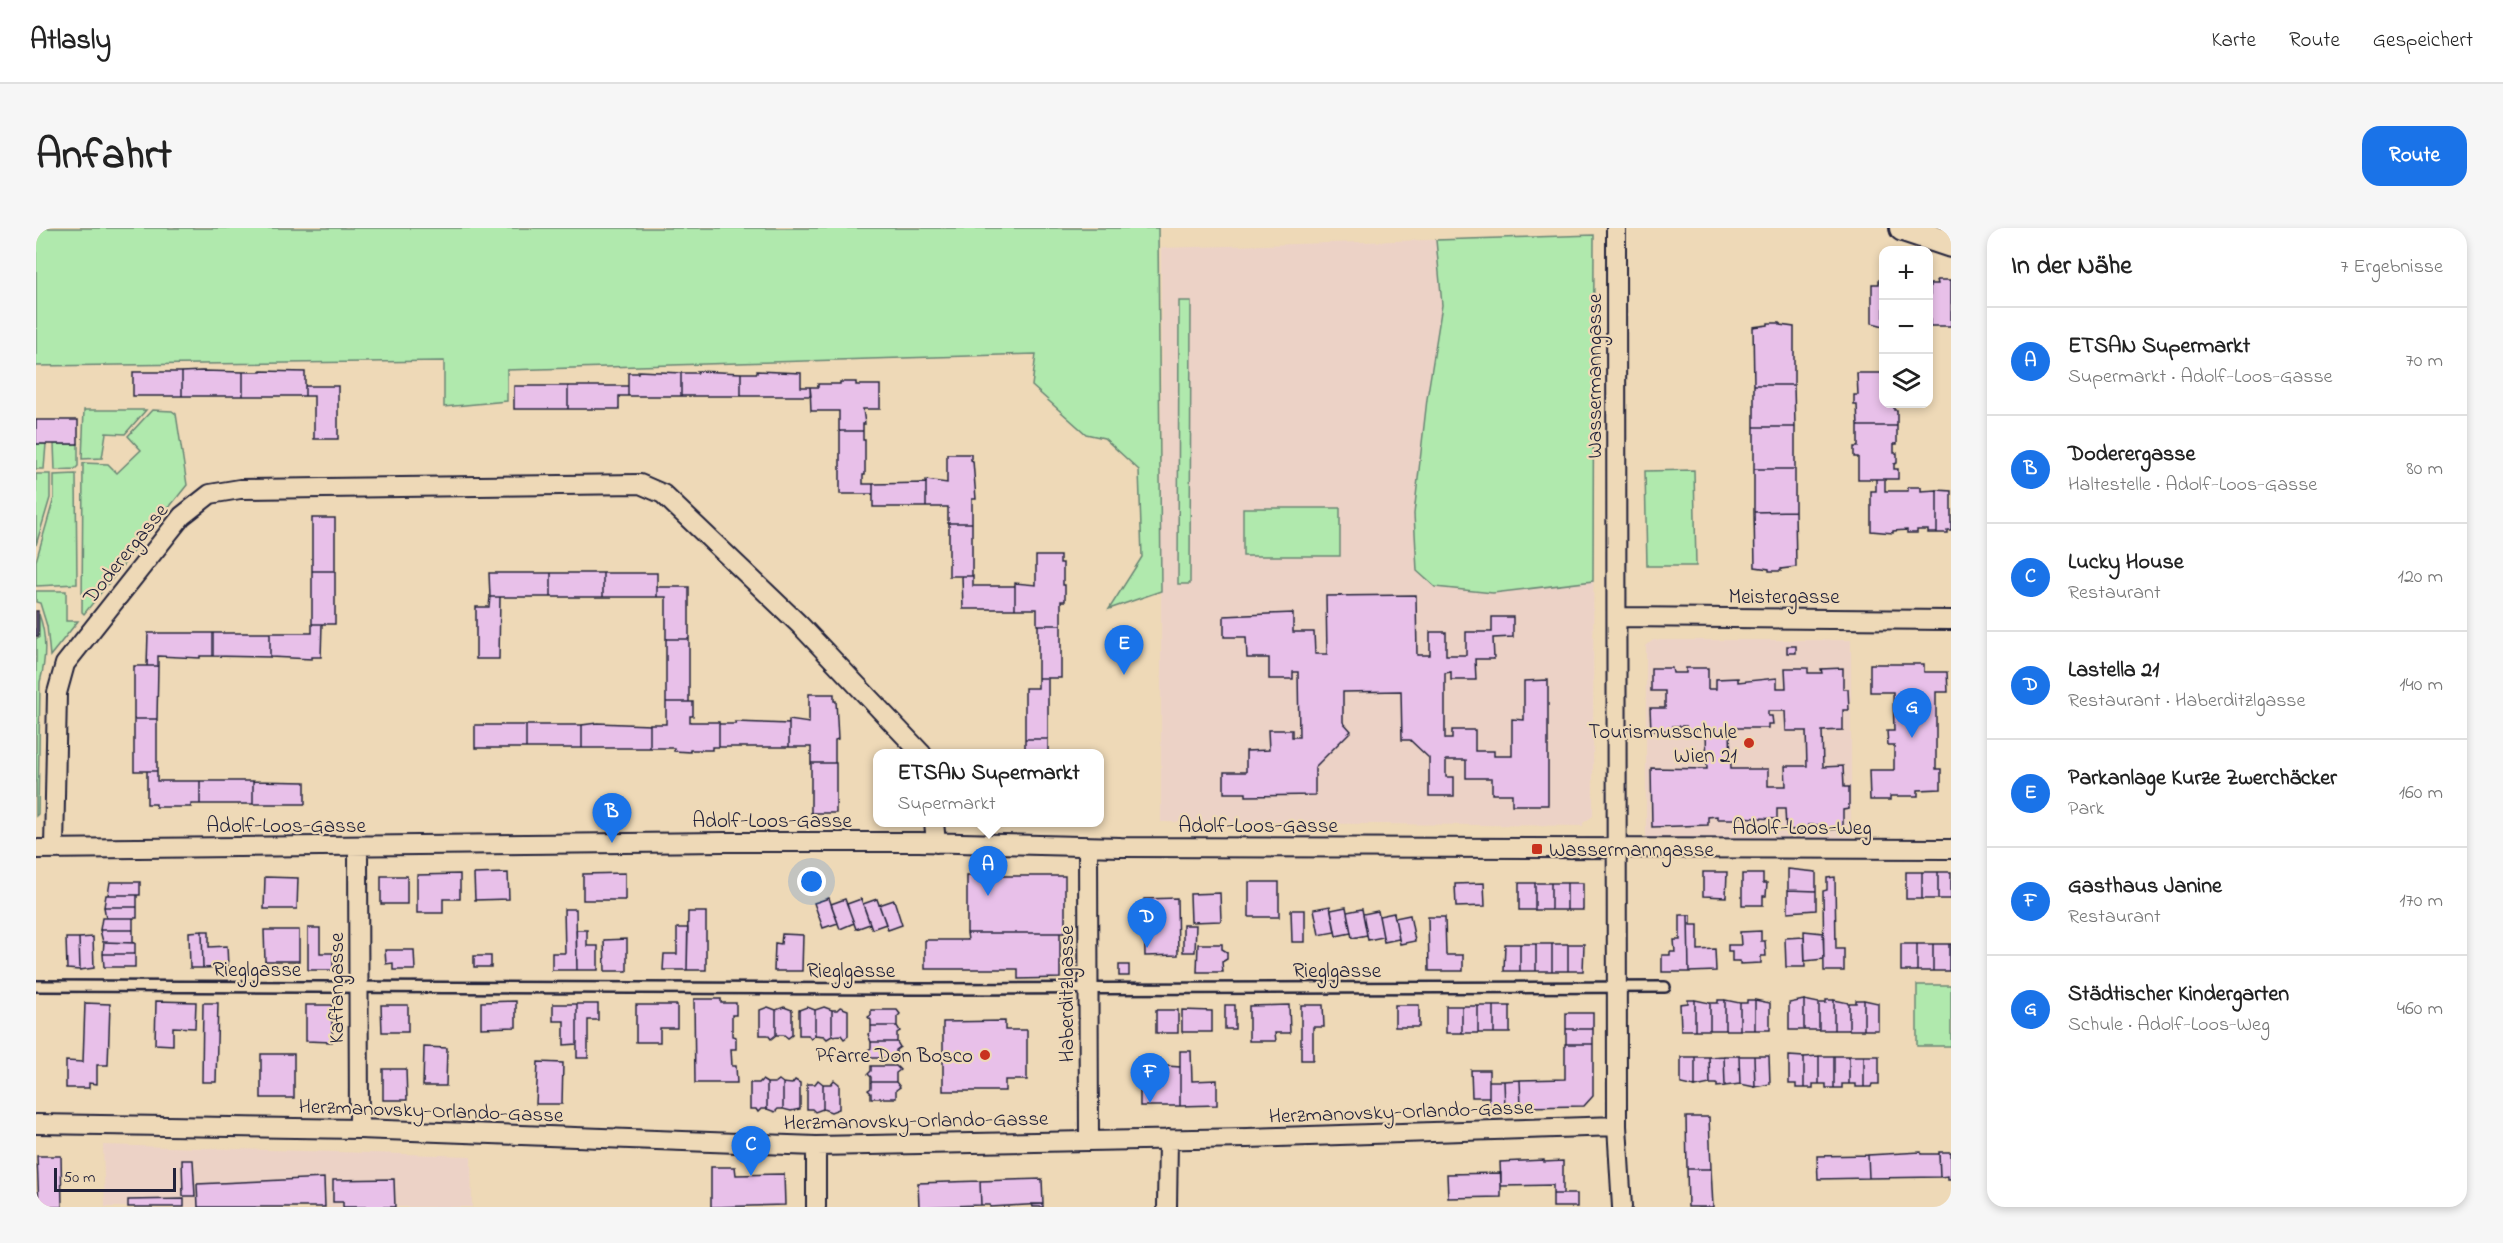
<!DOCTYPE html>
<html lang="de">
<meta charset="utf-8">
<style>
:root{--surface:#fff;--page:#f6f6f6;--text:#222;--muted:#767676;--line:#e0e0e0;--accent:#1a73e8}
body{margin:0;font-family:"Indie Flower",sans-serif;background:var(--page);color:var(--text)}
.controls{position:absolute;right:18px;top:18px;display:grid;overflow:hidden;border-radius:12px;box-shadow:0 3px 9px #0003}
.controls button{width:54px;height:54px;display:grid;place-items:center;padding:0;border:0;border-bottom:2px solid var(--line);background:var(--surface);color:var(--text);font:30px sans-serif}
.scale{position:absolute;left:18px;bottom:15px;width:122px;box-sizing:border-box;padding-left:6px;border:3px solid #22223b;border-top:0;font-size:16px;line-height:21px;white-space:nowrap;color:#22223b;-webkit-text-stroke:4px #eed9b7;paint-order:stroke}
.you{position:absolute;left:776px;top:654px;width:21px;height:21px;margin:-15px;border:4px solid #fff;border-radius:50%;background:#1a73e8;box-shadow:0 0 0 9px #1a73e833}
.badge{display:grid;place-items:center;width:39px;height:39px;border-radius:50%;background:var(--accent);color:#fff;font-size:20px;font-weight:700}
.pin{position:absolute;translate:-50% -50px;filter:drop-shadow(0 2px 3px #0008)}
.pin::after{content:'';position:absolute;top:32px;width:21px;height:18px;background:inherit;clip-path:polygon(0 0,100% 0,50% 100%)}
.popup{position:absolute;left:837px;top:521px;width:231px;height:78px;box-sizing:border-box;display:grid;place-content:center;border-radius:12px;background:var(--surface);filter:drop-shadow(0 2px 4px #0005);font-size:20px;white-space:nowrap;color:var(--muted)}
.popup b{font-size:22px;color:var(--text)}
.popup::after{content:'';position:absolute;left:50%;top:100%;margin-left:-12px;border:12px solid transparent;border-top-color:var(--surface)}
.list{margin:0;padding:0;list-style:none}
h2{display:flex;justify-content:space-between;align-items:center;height:78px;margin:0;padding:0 24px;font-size:26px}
h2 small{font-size:20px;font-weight:400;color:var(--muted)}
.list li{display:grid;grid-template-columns:39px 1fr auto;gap:18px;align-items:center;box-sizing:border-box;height:108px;padding:0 24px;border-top:2px solid var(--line)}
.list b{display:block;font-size:22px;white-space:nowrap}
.list p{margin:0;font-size:20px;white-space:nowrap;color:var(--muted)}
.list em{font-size:20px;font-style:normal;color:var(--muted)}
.icon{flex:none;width:33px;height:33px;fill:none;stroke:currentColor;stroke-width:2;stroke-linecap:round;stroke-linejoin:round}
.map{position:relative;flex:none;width:1915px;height:979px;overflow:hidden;border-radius:18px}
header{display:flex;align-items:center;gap:36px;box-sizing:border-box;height:84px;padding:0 30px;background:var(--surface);border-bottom:2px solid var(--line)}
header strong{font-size:28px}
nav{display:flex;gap:33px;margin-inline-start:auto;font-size:21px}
.intro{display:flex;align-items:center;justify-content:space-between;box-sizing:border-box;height:144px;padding:0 36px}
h1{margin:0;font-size:42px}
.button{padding:15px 27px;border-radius:18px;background:var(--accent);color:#fff;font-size:21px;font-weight:700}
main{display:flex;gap:36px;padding:0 36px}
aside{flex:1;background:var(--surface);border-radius:18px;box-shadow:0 3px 9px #0003}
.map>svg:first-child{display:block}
.built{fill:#ecd2c6}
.green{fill:#b0e9ad;stroke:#698674;stroke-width:1.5}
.building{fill:#e8c0e9;stroke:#22223b;stroke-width:1.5;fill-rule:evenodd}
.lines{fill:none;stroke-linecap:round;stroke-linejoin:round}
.service-casing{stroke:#22223b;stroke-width:14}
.minor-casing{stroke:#22223b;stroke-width:22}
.secondary-casing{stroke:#22223b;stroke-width:30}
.service{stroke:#eed9b7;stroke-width:9}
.minor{stroke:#eed9b7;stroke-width:18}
.secondary{stroke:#eed9b7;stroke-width:26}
.poi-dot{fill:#c8321e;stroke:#eed9b7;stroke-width:2}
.labels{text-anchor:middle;stroke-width:4.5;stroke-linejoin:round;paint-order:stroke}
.street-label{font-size:21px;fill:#22223b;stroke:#eed9b7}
.poi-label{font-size:21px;fill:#22223b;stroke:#eed9b7;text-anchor:end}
</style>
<header>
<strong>Atlasly</strong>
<nav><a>Karte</a><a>Route</a><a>Gespeichert</a></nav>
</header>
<div class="intro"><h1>Anfahrt</h1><a class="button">Route</a></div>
<main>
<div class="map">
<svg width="1915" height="979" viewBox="0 0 1915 979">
<rect width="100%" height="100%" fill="#eed9b7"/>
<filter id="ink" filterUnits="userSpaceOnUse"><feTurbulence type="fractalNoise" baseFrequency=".0167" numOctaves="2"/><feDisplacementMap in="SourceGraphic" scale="12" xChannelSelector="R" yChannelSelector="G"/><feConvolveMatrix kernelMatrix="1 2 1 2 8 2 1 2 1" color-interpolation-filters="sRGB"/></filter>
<g filter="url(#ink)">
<path class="built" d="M1558 7 1557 588 1547 595V598L1125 594V20Z
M1617 412H1815V615L1610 612V418Z
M67 917 435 928 436 979H69Z"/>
<path class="green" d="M0 0H1122L1125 363 1073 381 1106 329 1103 242 1068 210 1050 206 996 158 1000 126 471 142V173L408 179V133L0 138Z
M1558 7 1557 353 1457 365 1399 359 1381 343 1378 286 1391 171 1406 77 1400 12Z
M1143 73H1155L1154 356H1142Z
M48 182H110L89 206 70 205 66 230 46 231Z
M116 182 136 183 140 186 151 257 48 386 46 384 47 235 72 236 81 245 105 222 92 208Z
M0 216H10L8 241H0Z
M18 216H42V238L39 241 19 242Z
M1658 242 1660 338H1611L1609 243Z
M0 246H14V270L0 317Z
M40 246 41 356 0 358V333L18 270V247Z
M1207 280H1304V328H1207Z
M0 363H30V393H42L14 428 11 398 4 375 0 374Z
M3 386C11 408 10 432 4 454L2 586 0 588V410H3Z
M1881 757H1915V818H1881Z"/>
<path class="building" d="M1843 52H1848V98L1836 95V56H1843Z
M1901 52H1915V98H1894V56H1902Z
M1892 56H1894V98H1892Z
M1732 95H1744V97L1758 99V157H1718L1717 99 1732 97Z
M166 143 207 144V168H146V144Z
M225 143 269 144V168H207V144H225Z
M602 143 645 145V168H592V145H602Z
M661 143 705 145V168H645V145H662Z
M721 143 765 145V159H774L775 168H705V145H721Z
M97 144H146V168H97Z
M1821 145H1848V176H1862L1858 177V182H1861V198H1822L1821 177H1818V167H1822Z
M804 154H820V157H844V181H827L829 196H827V203H803V183H775L774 159H782V156H804Z
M1718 157H1758L1759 199H1718Z
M269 158H302V211H278V168H269Z
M478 158H532V181H478Z
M532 158H592V168H583V181H532Z
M0 192H42V216H0Z
M1822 198H1861V216H1858V225H1861V235L1858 236V241H1862V251H1822V229H1818V219H1822Z
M1718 199H1759V241H1718Z
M804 203H827V212H829V247H827V256H837V266H804Z
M911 226H935V232L937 233 940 271H936V295H912V279H890V252L911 255Z
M1718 241H1759V283L1718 284Z
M1840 251H1849V263H1872V259H1885V263L1901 262V305H1892V302H1881V305H1871V302L1857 303V305L1835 303V263H1840Z
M890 255V279H837V256Z
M1901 262 1915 263V302H1911V305H1901Z
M1759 283 1760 339 1745 341V343H1733V341L1719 339 1718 284Z
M276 290H299V343H276Z
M913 295H936V348H913Z
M1000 328H1024V335H1027V357H1029V373H1025V397H1001V381H979V355L1000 357Z
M276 343H299V396H276Z
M453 345H515V369H454Z
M515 345H567V369H515Z
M567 345H621V369H567Z
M926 348H937V358H979V381H927Z
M621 359H653V411H630V369H621Z
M1380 367 1381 427H1394V404H1410V427H1430V404H1456V389H1477V409L1457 410 1458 431H1439L1440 452H1415V444L1409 445V511H1416V502H1439V523H1458V528H1476V491L1488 492V453L1512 452V577H1476V566H1456V550H1430V532H1410V549H1418V568H1393V530L1374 512H1366L1365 463 1307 464V494L1315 503 1279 539V567L1210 568V565H1188V544H1210V523L1233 522 1232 502H1256V509H1263L1262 444H1257V451H1233V430H1211L1210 409H1188V388L1257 385V404H1278L1279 426H1291L1290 368Z
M454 369H464L463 431H440V379H453Z
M0 383H2V408H0Z
M276 396H286L285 429H276V431L234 429V405H276Z
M1002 397H1025V450H1002Z
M112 405H177V428H164V430L122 428V438H111Z
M177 405H234V429L177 428Z
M630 411H653V474H630Z
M1751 418H1760V425H1751Z
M1834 436H1888V444H1911L1912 464H1900V541H1905V561L1882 562V568H1854V572H1834L1833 542H1858V517H1852L1851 503H1858L1857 464H1834Z
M98 438H122L121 491H98Z
M1615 440H1636L1637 445H1650V440H1672V461H1680V451L1702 450V454L1741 450V460H1750L1749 440H1772V445H1786L1785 441 1807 440V461H1812L1813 482H1807V502L1786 503 1787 539 1807 538 1808 559H1813V581L1807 582V601L1785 602V597H1772V601L1750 602 1749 581H1741V591L1702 589V591H1681V588L1672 589V597L1616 599 1615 540 1671 541 1670 502 1650 503V498H1637V502L1615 503 1614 480H1629V463H1615ZM1732 483H1749L1750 503H1770L1771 538H1749L1750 558H1732V541H1695L1694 500H1732V496H1737L1736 488H1732Z
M1002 450H1012V511H989V460H1002Z
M773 466H798V473H800L802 511 799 512V535H775V519H753V492L773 495Z
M630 474H657V488H654V494H683V519H676V522H654V524L638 523V520H614V496H630Z
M98 491H121V543H98Z
M699 494 753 496V519H683V496H700Z
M561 495 614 497V520H546V497Z
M439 497H490V520H439Z
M490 497H546V520H490Z
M989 511H1012V526H989Z
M775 535H800V585H775Z
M111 543H121V553H164V576H155V579H120V576H111Z
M164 553H217V576H164Z
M217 553 269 554V576H217Z
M1752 641 1780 644V663L1752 662Z
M1667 644H1691L1690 669 1667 668Z
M1870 644H1886V671H1870Z
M1886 644H1902V671H1886Z
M1902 644H1915V671H1902Z
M472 645 473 671 439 672 438 646Z
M589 645V672H547V646Z
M424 646V671H407V685H381V647Z
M1706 646H1727V655H1731L1730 668H1727V677H1706Z
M345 648H371V676H345Z
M931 648H1029V705H931Z
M229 649 262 650 261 681H228Z
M1799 649 1800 721H1808V743H1788L1787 663 1791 662V650Z
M74 654H104V667H72Z
M1213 654H1243V689H1213Z
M1448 655 1449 678 1420 679 1419 656Z
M1483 655H1499V682H1483Z
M1499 655H1515V682H1499Z
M1515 655H1531V682H1515Z
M1531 655H1547V682H1531Z
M1752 662 1780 663V682L1752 684Z
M1184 665 1185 693 1155 694 1154 666Z
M70 667H101V679H68Z
M793 670 802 695 787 700 778 675Z
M1141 670 1142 727 1109 728 1108 671Z
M809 671 818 695 804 701 795 676Z
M825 671 834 696 820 701 811 676Z
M841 671 850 696 836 701 827 676Z
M858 672 866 697 852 702 843 677Z
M1294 678 1299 704 1283 707 1278 681Z
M68 679H101V690H70Z
M1310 679 1315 705 1300 708 1295 682Z
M528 681H540L541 742H516V725H529Z
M1326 681 1331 707 1316 710 1311 684Z
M1255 682H1269V714H1256Z
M1342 683 1347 709 1332 712 1327 686Z
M652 684H670V742H651Z
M1358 685 1363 711 1348 714 1343 688Z
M1374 687 1379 713 1364 716 1359 690Z
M1644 687H1652L1653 744H1626V727H1634V724H1639L1638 712H1644Z
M1652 687H1655V697H1662V722L1679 721 1680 743 1653 744Z
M1392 689H1409L1410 727H1427V743H1393Z
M66 690H97V702H64Z
M1147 697H1160L1159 724H1147Z
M272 700H284V725H297V742H272Z
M641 700H652L651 742H627L628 726H641Z
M64 702H97V715L67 714Z
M228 702H263V733H229Z
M540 702H551V718H562V742H541Z
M166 703H173V719L191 718 192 739 167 740Z
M166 703 167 740H154L153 704Z
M1725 703V713H1729L1730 728H1725V735L1704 736V733H1696V723H1692V717H1705L1704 704Z
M1768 703 1787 705 1788 731 1769 733Z
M931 705H1024V750L982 751V741H889V712H932Z
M746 706 767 707 766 743H738L739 715 745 716Z
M57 709 58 740 44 742 43 710Z
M1768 709 1769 739H1750L1749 710Z
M30 710H43L44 742 31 741Z
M591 711V743H569L568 712Z
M68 714 99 715V726H67Z
M1162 716H1186V721L1191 724V731L1186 734 1187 744H1161Z
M1469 716H1484V743H1468Z
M1484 716H1500V743H1484Z
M1500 716H1516V743H1500Z
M1516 716H1532V743H1516Z
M1532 716H1548L1547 743H1532Z
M1865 716H1881V743H1865Z
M1881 716H1897V743H1881Z
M1897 716H1913V743H1897Z
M1913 716H1915V743H1913Z
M349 722H378L379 742H357V735L350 736Z
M67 726H99V739H68Z
M438 728H455V739H438Z
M1083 737H1093V748H1083Z
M658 771H685V775H700V787H696V808L700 809V821H695L696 838H700L701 855H659Z
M1652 772H1659V802H1645L1644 776 1652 775Z
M1659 772 1674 775V802H1659Z
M1682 772H1689V802H1674V775H1682Z
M1689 772 1704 775V802H1689Z
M1711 772H1719V802H1704V775H1711Z
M1719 772 1734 775V802H1719Z
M1768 772V802H1753V775Z
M1768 772 1783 775V802H1768Z
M1790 772H1798V802H1783V775H1790Z
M1798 772 1813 775V802H1798Z
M1820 772H1828V802H1813V775H1820Z
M1828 772 1842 775V802H1828Z
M120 773 160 774 159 800 137 799V817L119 816Z
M480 773V799L445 800V774Z
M49 775 74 776 72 837H61V856L53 855V860H30V833L47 834Z
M167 775H182L180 854H166Z
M517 776H541V816L528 817V793H517Z
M541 776H562V792H552V830H541Z
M270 777H296V814L270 813Z
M345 777H372V804H346Z
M600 777H641V800H624V814H600Z
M1189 777H1199V801H1189Z
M1253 777 1254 805H1239L1240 813H1213V778Z
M1265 777H1287L1288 799H1277V832H1265Z
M1359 777H1383V799H1359Z
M1410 778H1426V805H1410Z
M1426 778H1442V805H1426Z
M1442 778H1458V805H1442Z
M1458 778H1474V805H1458Z
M732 779 740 782V807L735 811 732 807H724V782Z
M748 779 756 782V807L752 810 748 807H740V782Z
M771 779 779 782V807L775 811 772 807H763V782Z
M788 779 796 782V808L791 811 788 808 779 807V782Z
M804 779 812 782V808L808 811 805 807 796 808V782H801Z
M835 782H861L864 786 861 789V798H835V792L832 789 835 787Z
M1120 782H1142V805H1120Z
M1146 782 1176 783V804H1146Z
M1530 785H1557V801H1530Z
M969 793V802H991V852H969V863H907V794Z
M835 798H861L864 803 861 805V814H835L832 806 835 804Z
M1530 801H1557V816H1530Z
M835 814H861L864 819 860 822V830H835L832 822 835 820Z
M1529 816H1557V868L1548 878 1485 879 1484 852 1529 851Z
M388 819 411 820 410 858H387Z
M1144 823H1155L1156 853 1181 852V877L1144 878Z
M225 826H258V870H225Z
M1688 828H1703L1704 856 1689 858Z
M1688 828 1689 858 1681 859V856H1674L1673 829Z
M1703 828H1718L1719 859 1704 856Z
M1718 828H1733L1734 856 1719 859Z
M1753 828 1768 829V860H1760V856H1753Z
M1783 828V856H1777V860H1768V829Z
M1783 828H1798V860H1790V856H1783Z
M1798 828H1813V856H1806V860H1798Z
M1813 828H1828V859H1820V856H1813Z
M1828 828H1843V856H1836L1835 859H1828Z
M1645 829H1659V859L1645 856Z
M1659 829H1673L1674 856 1659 859Z
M502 834 527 835 526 876H500Z
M1104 836 1144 839V878H1104Z
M835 838H860L864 842 860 845V854H835V849L832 846 835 843Z
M347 841H370L371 872H347Z
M1435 842H1453V869H1436Z
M726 852 731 855V881H725L722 884 720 881H714V855H723Z
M743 852 747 855V881H742L739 884 731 881V855H739Z
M759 852 764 855V881L755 883 747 881V855L756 856Z
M782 852 787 856V881L779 884 776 881H771V856H779Z
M798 852 803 856V881L795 884 787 881V856H795Z
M1484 852 1485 879 1469 880 1468 853Z
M1453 853H1468L1469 880H1453Z
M835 854H860L864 859 860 862V870H835V865L832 862 835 860Z
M1650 889H1673L1675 941H1651Z
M1885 924V926H1903L1904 949 1833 950 1832 927Z
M1903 924H1915V951H1912V948L1904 949Z
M1832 927 1833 950 1782 951 1781 928Z
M1 928H25L26 979H3Z
M146 932H157L159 968H147Z
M1508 932V934L1527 933V966H1517V957L1465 958 1464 934Z
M675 939H699L700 947 748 946 749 977 675 979Z
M1651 941H1675L1677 979H1652Z
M1465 945V969L1412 970 1411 946Z
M288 950 289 979H162L161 956Z
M358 951 359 979H307V974H297V952Z
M1006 951 1007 976 954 979V977H945L944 953Z
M944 953 945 977 883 979 882 955Z
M1517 966H1541V979H1517Z
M148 971V979H92V972Z
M996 976H1007V979H997Z"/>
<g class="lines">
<defs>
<path id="service" d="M0 758 884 761 1629 759"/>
<path id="minor" d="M1580 0 1581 898 1586 979
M1582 389 1915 392
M898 594 900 615
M322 619 323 901
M1052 619 1053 912
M0 621 688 614H883L1085 619 1915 621
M18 621 21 465 29 436 146 288 174 266 204 261 604 256 627 266 764 397 886 526
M0 896 323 901 780 918 1211 910 1581 898
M780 979V918
M1131 979 1132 911"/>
<path id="secondary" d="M1867 0 1915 16"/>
</defs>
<use href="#service" class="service-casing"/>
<use href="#minor" class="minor-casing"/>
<use href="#secondary" class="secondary-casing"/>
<use href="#service" class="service"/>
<use href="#minor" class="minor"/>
<use href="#secondary" class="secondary"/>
</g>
</g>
<g class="poi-dot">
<circle cx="1713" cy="515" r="6"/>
<rect x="1495" y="615" width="12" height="12" rx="3"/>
<circle cx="949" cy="827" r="6"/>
</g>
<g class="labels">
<g class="street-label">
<text transform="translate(1558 148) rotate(-90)" y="7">Wassermanngasse</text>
<text transform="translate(89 325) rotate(-51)" y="7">Doderergasse</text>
<text x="1748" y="375">Meistergasse</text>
<text x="736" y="599">Adolf-Loos-Gasse</text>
<text x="250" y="604">Adolf-Loos-Gasse</text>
<text x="1222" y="604">Adolf-Loos-Gasse</text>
<text x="1766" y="606">Adolf-Loos-Weg</text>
<text x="221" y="748">Rieglgasse</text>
<text x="815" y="749">Rieglgasse</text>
<text x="1301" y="749">Rieglgasse</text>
<text transform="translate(300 760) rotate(-90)" y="7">Kaftangasse</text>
<text transform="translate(1030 766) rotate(-90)" y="7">Haberditzlgasse</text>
<text transform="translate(395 882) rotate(2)" y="7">Herzmanovsky-Orlando-Gasse</text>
<text transform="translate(1365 883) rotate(-2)" y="7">Herzmanovsky-Orlando-Gasse</text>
<text transform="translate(880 892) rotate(-1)" y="7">Herzmanovsky-Orlando-Gasse</text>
</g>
<g class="poi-label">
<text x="1701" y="510">Tourismusschule<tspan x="1701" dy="24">Wien 21</tspan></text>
<text x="1513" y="628" text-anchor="start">Wassermanngasse</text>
<text x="937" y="834">Pfarre Don Bosco</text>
</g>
</g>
</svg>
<div class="controls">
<button>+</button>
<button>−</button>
<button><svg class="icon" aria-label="layers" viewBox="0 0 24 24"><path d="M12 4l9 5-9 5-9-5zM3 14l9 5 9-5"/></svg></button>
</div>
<div class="scale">50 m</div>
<div class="you"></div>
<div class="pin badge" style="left:952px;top:668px">A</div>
<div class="popup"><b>ETSAN Supermarkt</b>Supermarkt</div>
<div class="pin badge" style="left:576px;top:615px">B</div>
<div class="pin badge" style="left:715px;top:948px">C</div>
<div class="pin badge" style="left:1111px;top:720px">D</div>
<div class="pin badge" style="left:1088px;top:447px">E</div>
<div class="pin badge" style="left:1114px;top:875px">F</div>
<div class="pin badge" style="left:1876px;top:510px">G</div>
</div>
<aside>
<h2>In der Nähe<small>7 Ergebnisse</small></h2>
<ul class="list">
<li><span class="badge">A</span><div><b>ETSAN Supermarkt</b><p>Supermarkt · Adolf-Loos-Gasse</p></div><em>70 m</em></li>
<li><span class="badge">B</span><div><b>Doderergasse</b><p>Haltestelle · Adolf-Loos-Gasse</p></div><em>80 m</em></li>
<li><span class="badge">C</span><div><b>Lucky House</b><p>Restaurant</p></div><em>120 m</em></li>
<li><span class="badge">D</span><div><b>Lastella 21</b><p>Restaurant · Haberditzlgasse</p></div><em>140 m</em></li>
<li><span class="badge">E</span><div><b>Parkanlage Kurze Zwerchäcker</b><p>Park</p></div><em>160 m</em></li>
<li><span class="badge">F</span><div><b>Gasthaus Janine</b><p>Restaurant</p></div><em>170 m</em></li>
<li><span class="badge">G</span><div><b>Städtischer Kindergarten</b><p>Schule · Adolf-Loos-Weg</p></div><em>460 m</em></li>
</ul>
</aside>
</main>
